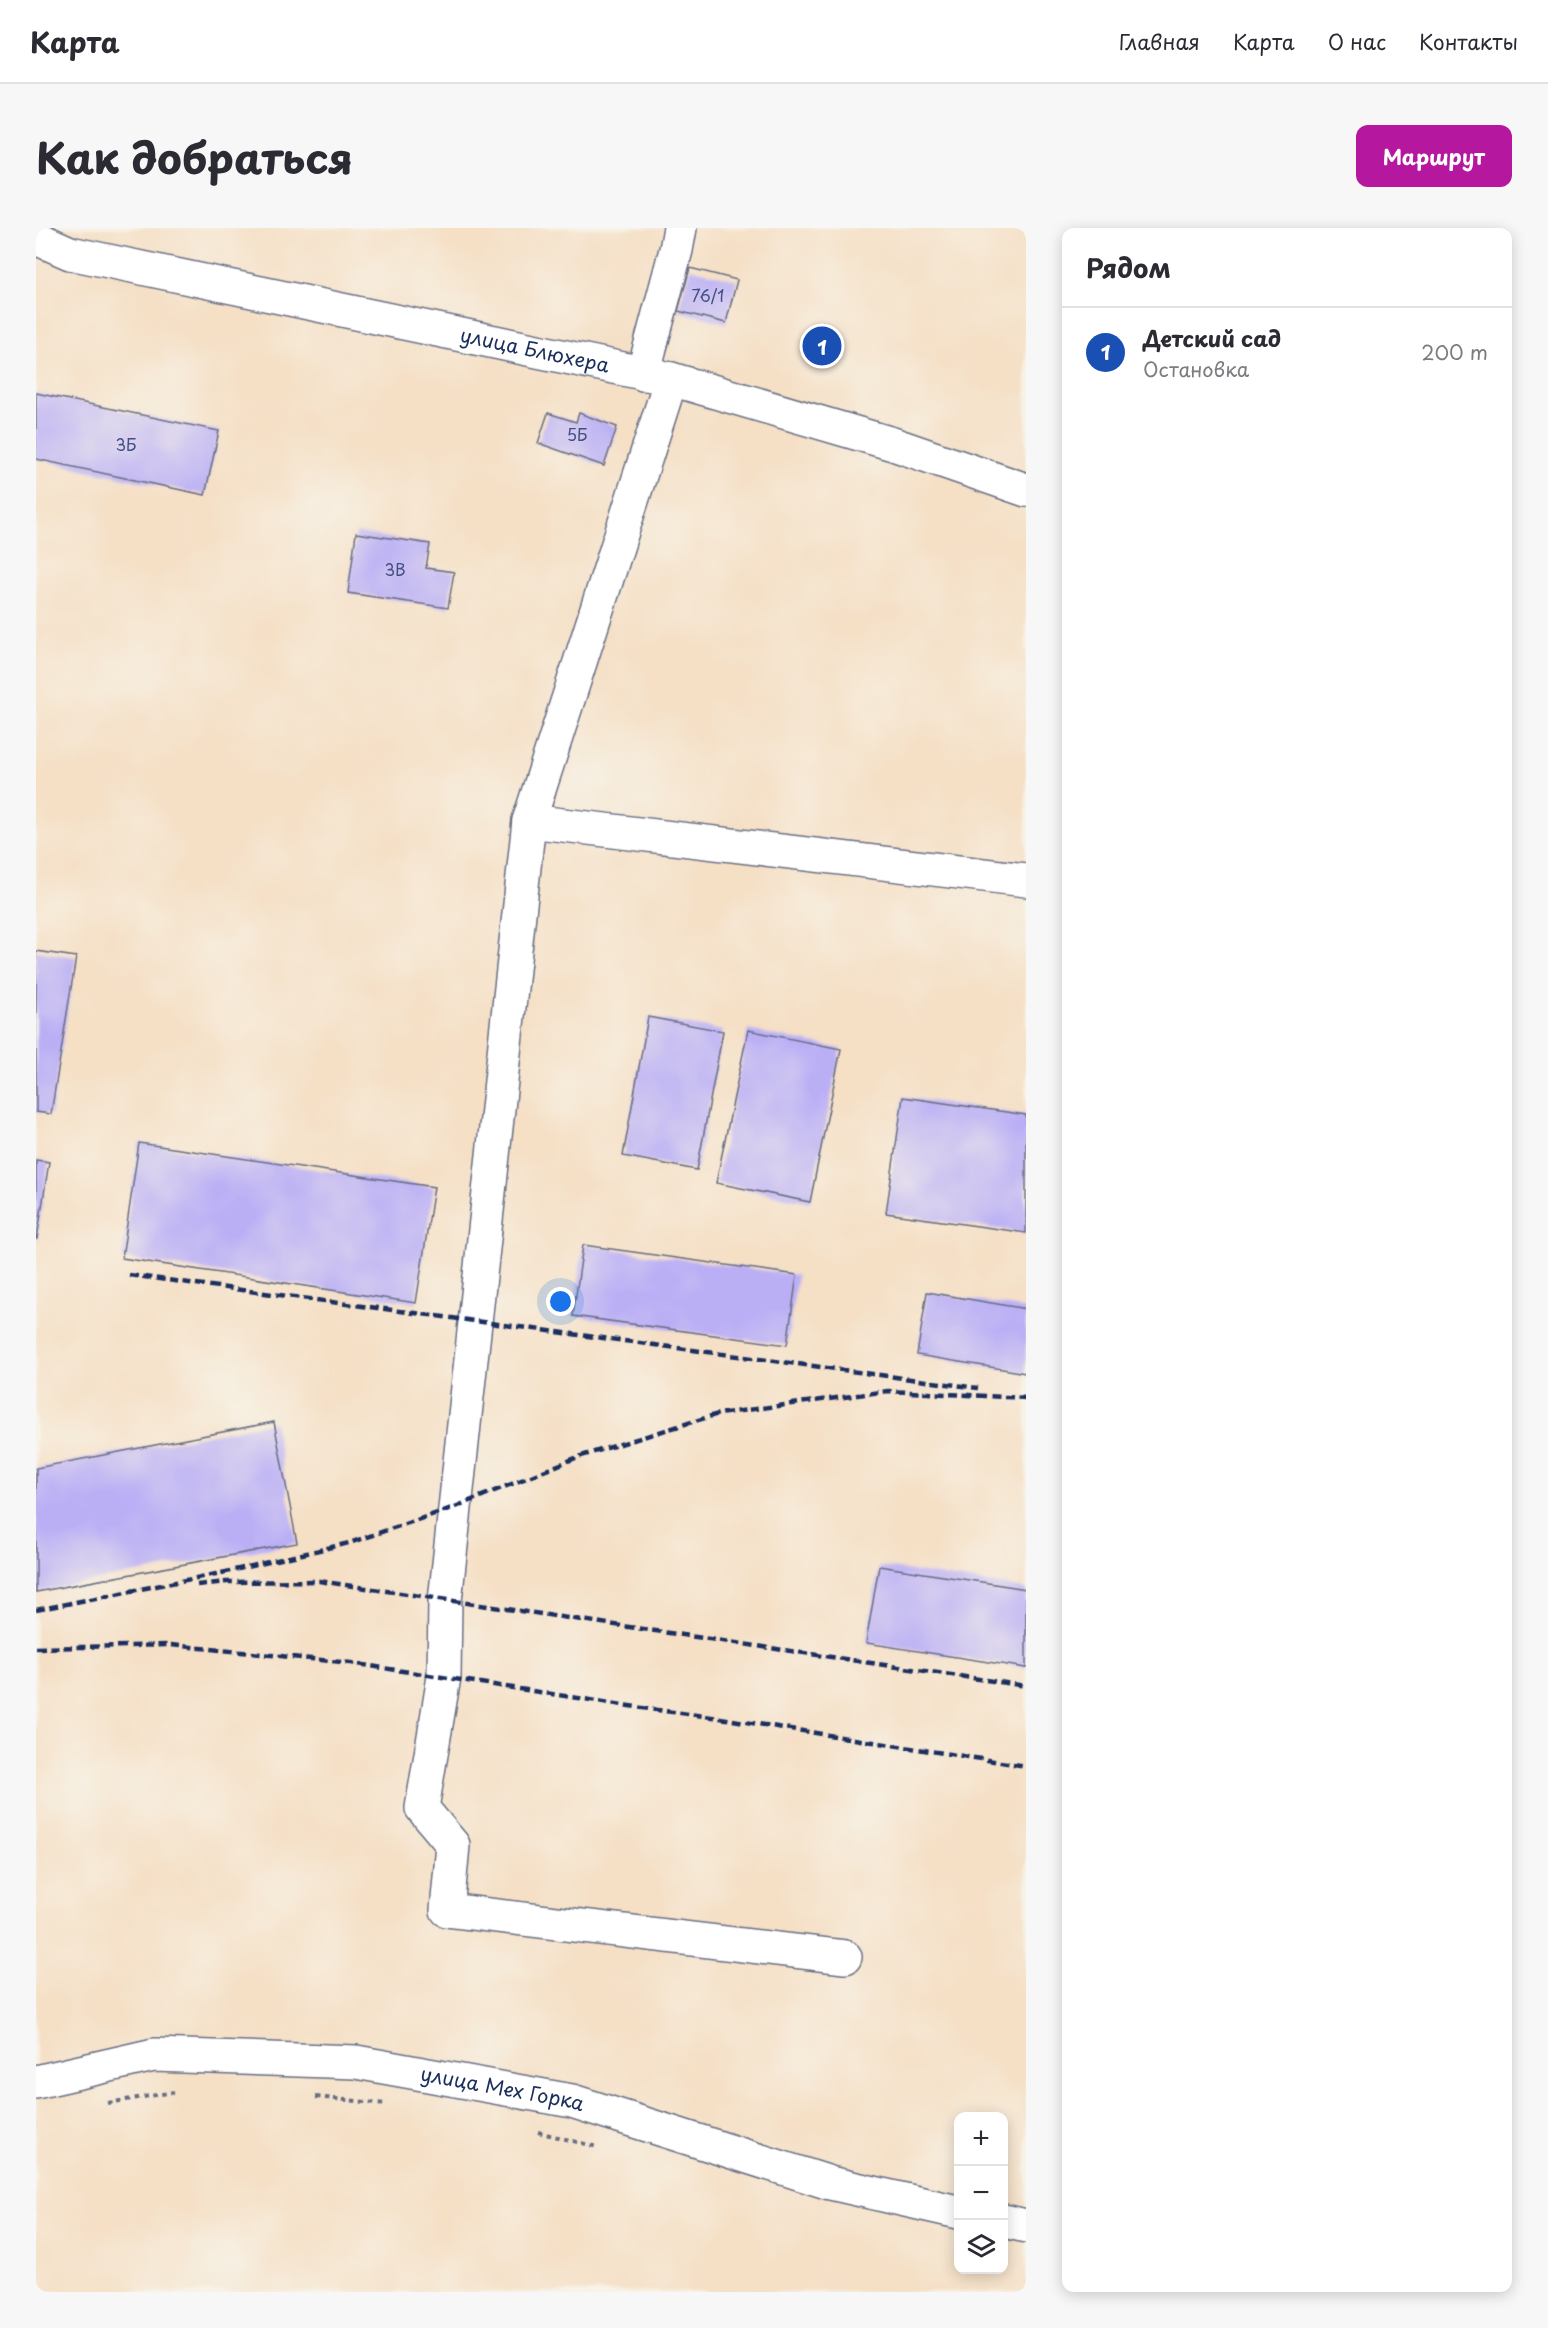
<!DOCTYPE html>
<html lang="ru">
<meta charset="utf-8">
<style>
:root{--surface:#fff;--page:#f7f7f7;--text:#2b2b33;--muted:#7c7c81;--line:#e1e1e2;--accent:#b5179e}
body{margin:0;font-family:"Playpen Sans",sans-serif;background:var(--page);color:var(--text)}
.controls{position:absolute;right:18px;bottom:18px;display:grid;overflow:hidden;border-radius:12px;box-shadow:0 3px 15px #0003}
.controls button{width:54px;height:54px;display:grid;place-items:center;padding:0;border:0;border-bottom:2px solid var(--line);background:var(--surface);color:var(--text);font:30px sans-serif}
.you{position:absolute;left:525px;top:1074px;width:21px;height:21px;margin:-15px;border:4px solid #fff;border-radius:50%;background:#1a73e8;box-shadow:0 0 0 9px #1a73e833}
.badge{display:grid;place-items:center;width:39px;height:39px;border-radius:50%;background:var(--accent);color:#fff;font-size:20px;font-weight:700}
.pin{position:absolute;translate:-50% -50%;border:3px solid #fff;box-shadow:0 2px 6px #0006}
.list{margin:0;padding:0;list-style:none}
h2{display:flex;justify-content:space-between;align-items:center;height:78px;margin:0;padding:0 24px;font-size:26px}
h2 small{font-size:20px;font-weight:400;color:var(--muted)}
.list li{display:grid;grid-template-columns:39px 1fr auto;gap:18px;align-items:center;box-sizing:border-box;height:90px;padding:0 24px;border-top:2px solid var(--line)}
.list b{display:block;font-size:22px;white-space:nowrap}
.list p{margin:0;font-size:20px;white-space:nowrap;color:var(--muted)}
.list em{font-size:20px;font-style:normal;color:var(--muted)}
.icon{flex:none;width:33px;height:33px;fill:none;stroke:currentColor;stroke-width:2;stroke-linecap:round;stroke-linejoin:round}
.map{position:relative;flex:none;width:990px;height:2064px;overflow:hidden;border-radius:12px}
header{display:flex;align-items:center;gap:36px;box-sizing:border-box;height:84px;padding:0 30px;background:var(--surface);border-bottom:2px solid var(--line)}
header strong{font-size:28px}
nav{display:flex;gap:33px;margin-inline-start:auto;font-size:21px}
.intro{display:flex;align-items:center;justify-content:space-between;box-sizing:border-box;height:144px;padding:0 36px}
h1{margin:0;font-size:42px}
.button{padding:15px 27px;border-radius:12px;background:var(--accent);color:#fff;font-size:21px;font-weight:700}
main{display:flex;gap:36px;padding:0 36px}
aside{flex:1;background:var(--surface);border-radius:12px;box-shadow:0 3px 15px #0003}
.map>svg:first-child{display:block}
.building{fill:#baaff5}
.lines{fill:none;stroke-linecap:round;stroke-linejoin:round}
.minor-casing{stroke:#676d82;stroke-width:36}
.path{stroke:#676d82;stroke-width:4;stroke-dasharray:4.5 4.5;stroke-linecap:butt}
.minor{stroke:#fff;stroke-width:33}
.rail{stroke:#1b2f5e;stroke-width:4.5;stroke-dasharray:9 4.5;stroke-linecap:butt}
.labels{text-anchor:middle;stroke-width:4.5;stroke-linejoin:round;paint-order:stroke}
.number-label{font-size:16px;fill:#434f84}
.street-label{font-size:20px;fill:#1b2f5e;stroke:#f7f3e8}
</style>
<header>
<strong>Карта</strong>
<nav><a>Главная</a><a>Карта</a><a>О нас</a><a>Контакты</a></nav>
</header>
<div class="intro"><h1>Как добраться</h1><a class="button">Маршрут</a></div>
<main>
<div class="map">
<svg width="990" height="2064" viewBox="0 0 990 2064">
<rect width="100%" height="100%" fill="#f7f3e8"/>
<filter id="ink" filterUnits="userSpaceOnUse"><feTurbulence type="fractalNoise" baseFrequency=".0167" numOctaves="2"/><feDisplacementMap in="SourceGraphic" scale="12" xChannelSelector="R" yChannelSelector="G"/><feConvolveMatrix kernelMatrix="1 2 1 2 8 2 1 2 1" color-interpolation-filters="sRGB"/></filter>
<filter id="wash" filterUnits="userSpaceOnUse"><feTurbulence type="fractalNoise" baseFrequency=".008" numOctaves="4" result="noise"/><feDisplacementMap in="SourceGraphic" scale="24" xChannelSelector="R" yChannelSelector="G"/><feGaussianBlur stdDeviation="1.35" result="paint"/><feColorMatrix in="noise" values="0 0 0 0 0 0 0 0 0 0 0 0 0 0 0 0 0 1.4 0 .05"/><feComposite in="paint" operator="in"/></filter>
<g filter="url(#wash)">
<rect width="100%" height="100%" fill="#f5dfc5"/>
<g id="blocks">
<path class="building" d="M654 40 701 52 690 95 642 83Z
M0 165 183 203 169 267 0 231Z
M512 185 540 194 543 185 581 199 568 238 502 215Z
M320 305 394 316 390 340 418 344 412 380 312 365Z
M0 723 40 729 15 886 0 884Z
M612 789 687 803 661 942 587 928Z
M712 802 805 821 774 974 680 955Z
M867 869 990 887V1005L850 985Z
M103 915 398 959 380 1075 86 1030Z
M0 932 13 934 1 1011H0Z
M547 1017 761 1047 751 1117 537 1088Z
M891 1064 990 1081V1145L881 1127Z
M238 1194 261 1315 0 1364V1240Z
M843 1338 990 1361V1440L830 1415Z"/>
</g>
</g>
<g filter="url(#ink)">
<use href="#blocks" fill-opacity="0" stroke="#676d82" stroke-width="1.5"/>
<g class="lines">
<defs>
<g id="minor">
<path id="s1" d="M0 10 34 25 635 151 857 216 990 262"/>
<path d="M607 146 640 22 644 0"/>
<path d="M635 151 493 593 409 1373 408 1449 386 1580 417 1617 411 1682 809 1729"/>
<path d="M493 593 990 652"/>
<path id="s2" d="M0 1854 118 1827 320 1834 536 1873 794 1955 922 1984"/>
<path d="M968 1993 990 1998"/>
</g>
</defs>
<use href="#minor" class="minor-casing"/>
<path class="path" d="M280 1869 350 1876
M72 1875 138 1864
M502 1904 561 1919"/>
<use href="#minor" class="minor"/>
<path class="rail" d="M93 1047 942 1160
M161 1357 191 1354 283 1353 990 1458
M0 1382 190 1344 313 1315 419 1279 542 1229 682 1186 852 1163 990 1170
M0 1420 135 1417 315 1435 613 1481 684 1490 990 1538"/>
</g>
</g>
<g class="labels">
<g class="number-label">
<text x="672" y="74">76/1</text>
<text x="541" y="213">5Б</text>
<text x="90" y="223">3Б</text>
<text x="359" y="348">3В</text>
</g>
<g class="street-label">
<text dy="7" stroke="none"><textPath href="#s1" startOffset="512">улица Блюхера</textPath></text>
<text dy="7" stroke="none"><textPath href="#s2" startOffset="472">улица Мех Горка</textPath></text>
</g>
</g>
</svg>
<div class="controls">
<button>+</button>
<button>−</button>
<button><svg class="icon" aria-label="layers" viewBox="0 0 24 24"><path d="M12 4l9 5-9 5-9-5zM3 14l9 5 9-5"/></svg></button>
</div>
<div class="you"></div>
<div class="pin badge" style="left:786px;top:118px;background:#1a4fb4">1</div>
</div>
<aside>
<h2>Рядом<small></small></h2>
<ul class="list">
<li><span class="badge" style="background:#1a4fb4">1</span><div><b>Детский сад</b><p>Остановка</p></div><em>200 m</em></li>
</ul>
</aside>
</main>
